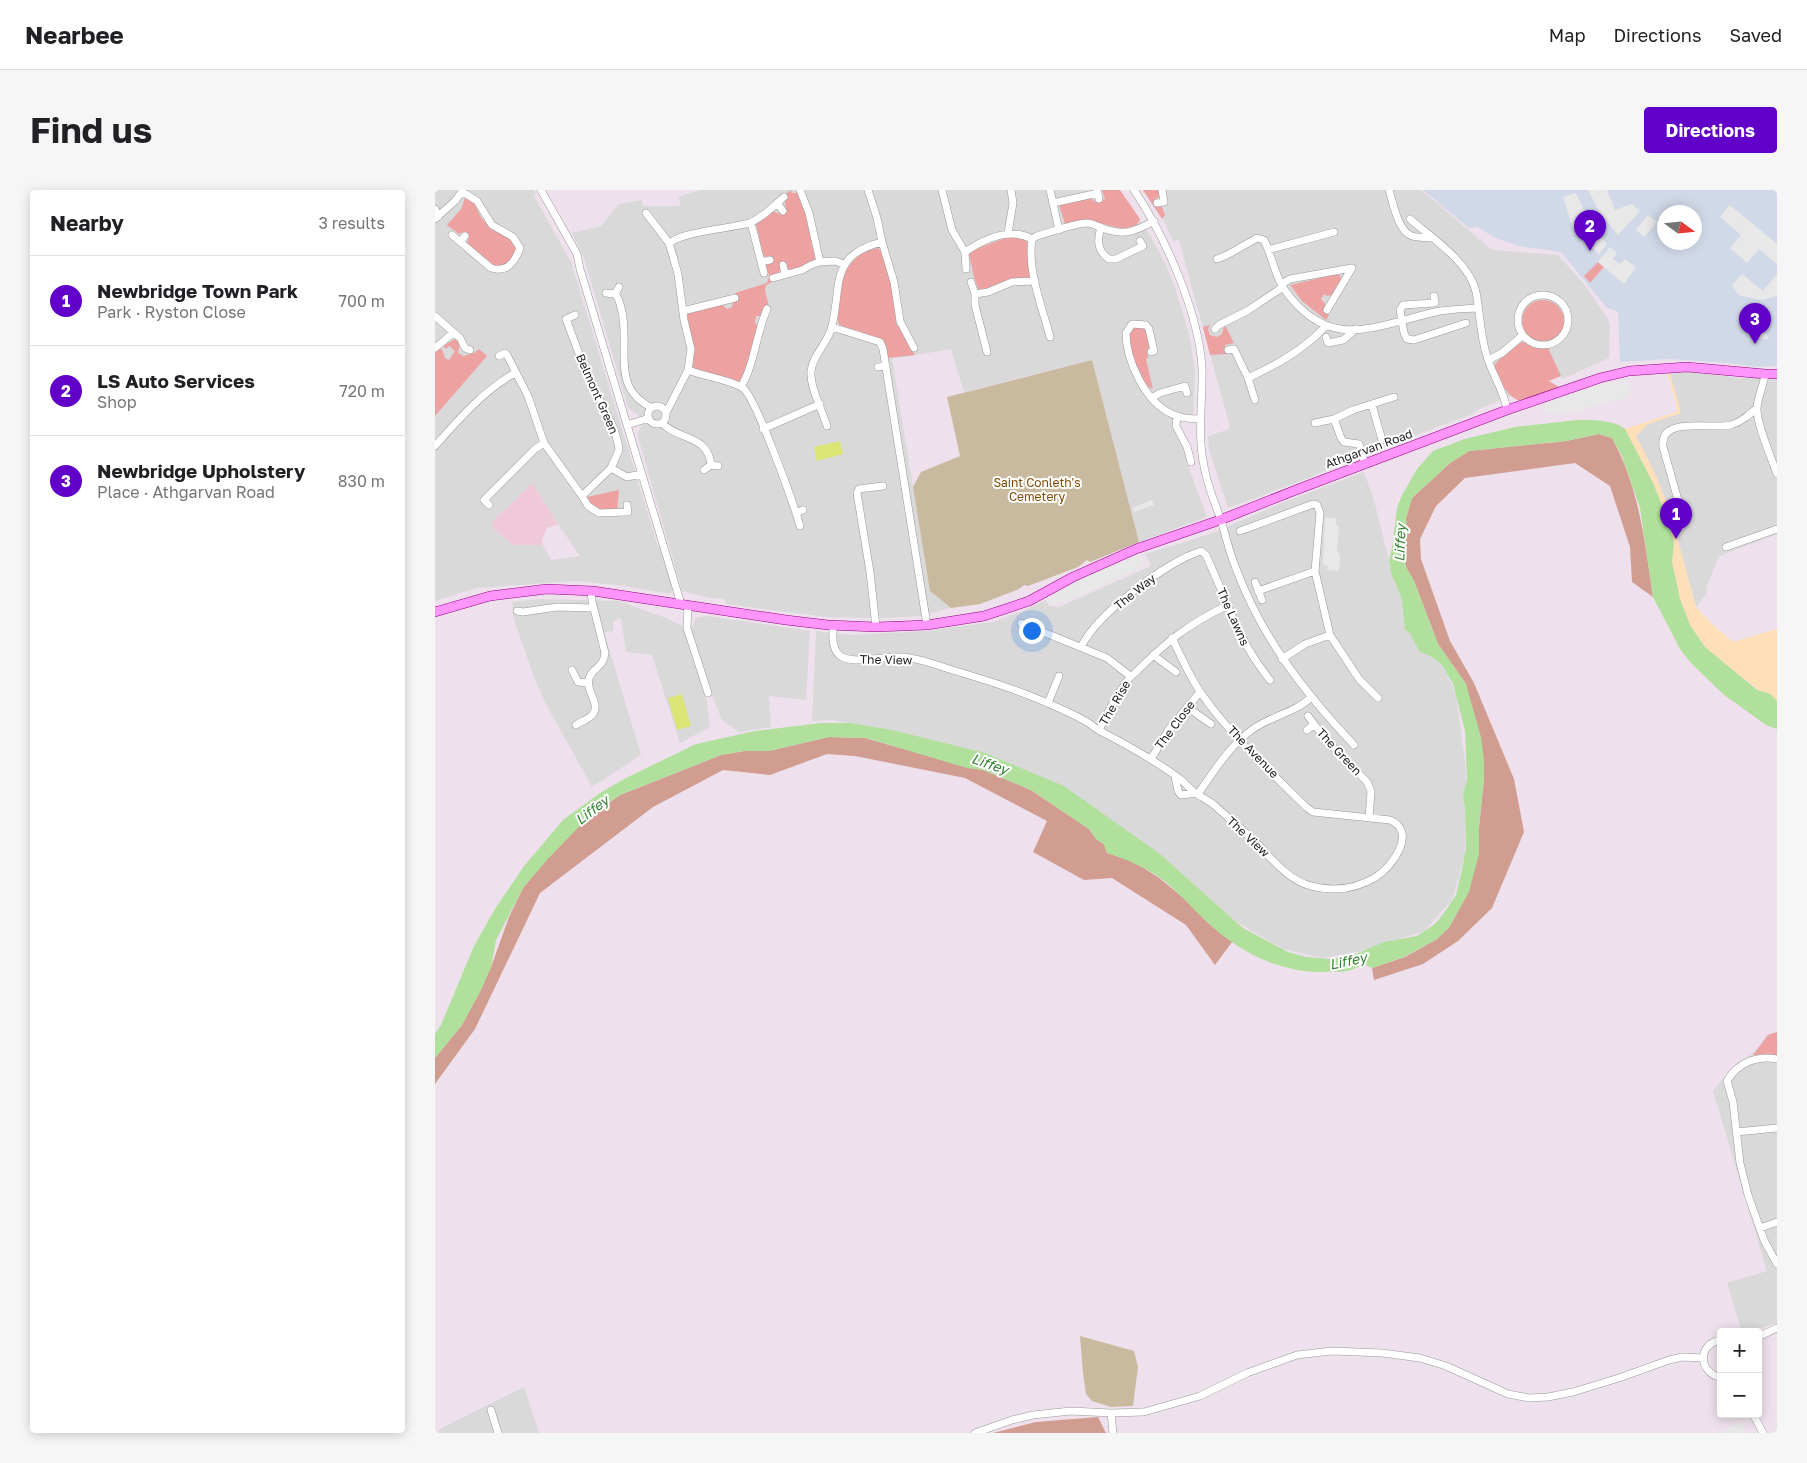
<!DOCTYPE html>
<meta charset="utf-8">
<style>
:root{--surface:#fff;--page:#f6f6f6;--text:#202124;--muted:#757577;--line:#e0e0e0;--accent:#6000c8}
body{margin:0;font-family:"Golos Text",sans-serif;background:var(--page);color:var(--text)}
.controls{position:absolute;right:15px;bottom:15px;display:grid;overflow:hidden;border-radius:5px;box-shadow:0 2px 12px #0003}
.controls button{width:45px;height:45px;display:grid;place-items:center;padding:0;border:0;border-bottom:1px solid var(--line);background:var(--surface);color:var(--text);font:25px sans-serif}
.compass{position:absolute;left:1222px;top:15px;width:45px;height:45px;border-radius:50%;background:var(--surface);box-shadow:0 2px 12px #0003;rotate:105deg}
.you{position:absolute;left:596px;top:440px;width:18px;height:18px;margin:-12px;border:4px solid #fff;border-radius:50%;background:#1a73e8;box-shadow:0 0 0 8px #1a73e833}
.badge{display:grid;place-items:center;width:32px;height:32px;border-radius:50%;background:var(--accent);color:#fff;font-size:16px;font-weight:700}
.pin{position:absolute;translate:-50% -41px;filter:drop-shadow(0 1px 2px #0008)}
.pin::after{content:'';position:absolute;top:26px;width:18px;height:15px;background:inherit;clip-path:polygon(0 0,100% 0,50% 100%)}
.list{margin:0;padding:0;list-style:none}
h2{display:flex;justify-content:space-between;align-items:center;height:65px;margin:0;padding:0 20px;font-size:21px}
h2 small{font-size:16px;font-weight:400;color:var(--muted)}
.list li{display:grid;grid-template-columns:32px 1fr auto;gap:15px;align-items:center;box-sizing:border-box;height:90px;padding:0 20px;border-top:1px solid var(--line)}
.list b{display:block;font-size:19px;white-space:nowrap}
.list p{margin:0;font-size:16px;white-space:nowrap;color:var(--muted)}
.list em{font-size:16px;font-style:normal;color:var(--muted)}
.map{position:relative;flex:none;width:1342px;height:1243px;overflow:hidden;border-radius:5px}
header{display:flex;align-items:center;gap:30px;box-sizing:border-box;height:70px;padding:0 25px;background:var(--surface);border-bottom:1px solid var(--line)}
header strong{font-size:24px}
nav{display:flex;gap:28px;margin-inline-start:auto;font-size:18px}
.intro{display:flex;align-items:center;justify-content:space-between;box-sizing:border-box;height:120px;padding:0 30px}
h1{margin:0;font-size:35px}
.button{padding:12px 22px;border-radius:5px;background:var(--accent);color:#fff;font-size:18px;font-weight:700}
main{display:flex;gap:30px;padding:0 30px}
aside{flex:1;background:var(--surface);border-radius:5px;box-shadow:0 2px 12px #0003}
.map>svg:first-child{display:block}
.residential{fill:#d9d9da;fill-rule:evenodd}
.industrial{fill:#d1d9e8;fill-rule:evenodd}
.farmland{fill:#efc9da}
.grass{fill:#eea1a1}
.forest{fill:#d19d91}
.cemetery{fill:#c9ba9f}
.park{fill:#fedfb8}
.pitch{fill:#dbe576}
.parking{fill:#e8e8e8}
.water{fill:#b0e09c}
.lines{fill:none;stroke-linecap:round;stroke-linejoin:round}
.minor-casing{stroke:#999;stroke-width:8}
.major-casing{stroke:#94007d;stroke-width:10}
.minor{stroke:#fff;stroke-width:7}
.major{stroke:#ff95fa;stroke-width:9}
.labels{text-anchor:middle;stroke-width:4;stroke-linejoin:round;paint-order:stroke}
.street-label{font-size:12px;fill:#1c1c1c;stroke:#fff}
.park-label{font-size:12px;fill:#814a02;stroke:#fff}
.water-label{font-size:14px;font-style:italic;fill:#348233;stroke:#fff}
</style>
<header>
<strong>Nearbee</strong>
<nav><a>Map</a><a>Directions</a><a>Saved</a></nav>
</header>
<div class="intro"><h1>Find us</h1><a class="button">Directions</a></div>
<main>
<aside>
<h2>Nearby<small>3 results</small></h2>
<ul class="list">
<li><span class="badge">1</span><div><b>Newbridge Town Park</b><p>Park · Ryston Close</p></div><em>700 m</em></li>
<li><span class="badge">2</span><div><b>LS Auto Services</b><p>Shop</p></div><em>720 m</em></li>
<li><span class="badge">3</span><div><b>Newbridge Upholstery</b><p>Place · Athgarvan Road</p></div><em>830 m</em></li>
</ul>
</aside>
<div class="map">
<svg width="1342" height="1243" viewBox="0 0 1342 1243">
<rect width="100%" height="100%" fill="#eee0ec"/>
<path class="residential" d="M0 0H99L101 4 99 6 136 72 223 357 227 356 239 398 235 404 190 396 142 391 41 398 0 411ZM97 293 123 334 145 366 116 370 108 355H78Z
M266 0H685L715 45 731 75 740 97 755 148 760 183 758 225H747L742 234 757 274 754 278 772 327 704 352 657 170 529 202 516 159 457 169 495 401 516 418 486 426 451 428 392 427 291 414 290 409 275 408 247 401 203 247 204 240 207 236 203 224 199 223 193 217 149 68 137 43 166 36 184 14 207 10 208 16H243L246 15 243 7Z
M709 0H986L1057 60 1123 65 1148 93 1173 129 1175 138 1174 168 1127 189 1125 186 1044 219 1038 224 940 260 938 257 933 256 921 262 919 269 884 283 879 286 793 318 774 259 773 246 795 239 794 233 744 50 738 51 729 31Z
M1255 182 1305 188H1342V344L1284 366 1272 396 1271 405 1261 417 1235 321 1220 284 1201 246 1213 234 1245 223 1235 183Z
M929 282 939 310 960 395 1011 482 1021 505 1031 579 1030 666 1017 710 989 741 926 761 887 768 848 759 802 732 736 674 525 557 444 538 397 530 377 531 381 441 416 445 492 441 558 432 588 421 611 410 614 416 624 417 716 376 711 364 778 343 849 312Z
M104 409 183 411 231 428 247 436H258L261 428 272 426 375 441 371 510 334 506 336 537 304 542 287 530 276 503 271 505 275 537 245 553 217 465 191 462 186 428H182V431H178V441L169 442 206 565 157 597 112 516 100 490 79 430 77 412Z
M1342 842V1133L1313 1142H1307L1292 1093 1332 1081 1278 901 1296 879 1317 864 1324 857 1332 845Z
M89 1197 104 1243H0L12 1235Z"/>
<path class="industrial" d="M988 0H1342V176L1321 177 1293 173 1234 169 1185 172 1183 122 1172 118 1126 62 1084 56 1061 48 1042 37 1034 38ZM1230 22H1260V52H1230Z"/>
<path class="farmland" d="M97 293 123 334 112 338 107 350 108 355H78L58 338 57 332Z"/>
<path class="grass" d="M356 0 357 3H363L370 21 380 69 367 77 355 80 352 78 346 79 337 92 331 95 330 100 335 121 330 119 327 126H321L320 132 323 137 319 150 317 166 306 192 261 180 258 177 259 161 252 125 255 122 287 114 292 119 297 117 298 112 302 110 300 103 332 93 335 85 332 83 331 74 337 71 336 67H331L328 65 321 34 338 21 345 24 351 20 349 5Z
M667 0H685L705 29 702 35 689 39 656 31 630 34 624 15 652 8H656L660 12 670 9Z
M708 0H725V7L721 8 723 17H727L730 25 727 29Z
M30 8C43 11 41 22 49 31 59 42 74 45 82 58 80 62 78 69 75 72 62 87 41 61 32 53L34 47 28 42 24 44 12 35 26 19Z
M576 46 591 49 592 52 595 88 576 89 554 99 544 101 539 87 534 64 541 59Z
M443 58 447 62 459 106 461 133 480 165 453 168 450 155 447 149 405 135 403 133C403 102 406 64 443 58Z
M1163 72 1169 77 1155 93 1149 86Z
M898 85H905L906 89 897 105 892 106 889 104 886 109 890 114 888 121 894 125 891 130 867 111 855 95Z
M1087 131a21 21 0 1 1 42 0a21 21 0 1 1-42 0Z
M775 135 773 139 775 145 782 147 787 144 789 136 790 135 799 153 790 155 791 164 775 165 768 137Z
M704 136 711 139 716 156 712 160 713 168 711 169 718 199C711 197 709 190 706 185 705 182 702 181 701 178 696 167 691 149 697 138Z
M20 149 25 153 23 163 28 166 39 163 44 159 52 166 0 226V162L5 158 8 161 10 168 14 170 20 161 14 156 11 159 8 156Z
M1088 152 1104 158H1113L1126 186 1114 191 1124 197 1087 211C1072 209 1063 188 1059 176 1062 170 1081 154 1088 152Z
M184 300 182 320 159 319 152 307Z
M1342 842V865H1318L1333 845Z"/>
<path class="forest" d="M1164 244 1177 248C1204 297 1210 352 1218 407L1197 392 1195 357 1175 296 1140 273 1030 288 1001 316 985 349 986 369 1015 451 1039 493 1079 589 1089 642 1057 718 1023 751 988 774 939 790 937 778 970 767 1002 749 1044 664V637L1049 588 1031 494 1003 454 979 391 971 377 968 365 967 357 972 347 971 328 977 308 1015 273 1034 261 1131 251Z
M394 547 430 548 532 577 548 580 596 600 654 639 661 649 669 654 672 663 697 671 723 687 751 710 772 732 797 752 780 775 751 735 677 688 649 690 598 662 612 631 530 588 420 566 392 564 335 585 288 580 218 617 105 703 40 839 0 894V868L27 835 44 803 56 777 74 727 88 698 111 670 151 629 185 605 286 565 309 561 338 560Z
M663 1227 671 1243H558L601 1232Z"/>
<path class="cemetery" d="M657 170 704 352 655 372 652 370 643 377 593 396 589 395 584 399 545 414 516 418 495 401 478 297 486 282 525 266 512 207Z
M645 1146 699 1161 703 1177 698 1216 676 1217 657 1211 651 1204 648 1183Z"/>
<path class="park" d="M1232 183H1235L1246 223 1213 234 1201 246 1220 284 1235 321 1261 417 1278 435 1298 452 1342 439V511L1335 504 1323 500 1271 458 1255 435 1245 409 1237 372 1239 353 1218 293 1190 239 1241 222 1242 217Z"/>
<path class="pitch" d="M405 251 408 264 382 271 379 257Z
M247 504 256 536 242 540 233 508Z"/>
<path class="parking" d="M1153 0H1172L1180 20 1197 14 1205 21 1183 45 1164 21Z
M1141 3 1153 29 1150 33 1152 36 1154 38 1158 37 1172 54 1164 65 1137 36 1128 7Z
M1295 15 1342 54V74L1324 59 1312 73 1295 58 1306 45 1285 27Z
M1213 25 1222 32 1209 47 1201 40Z
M1175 57 1182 63 1178 69 1185 74 1190 69 1201 77 1189 94 1163 72Z
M1307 84 1328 101 1342 84V106L1327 110 1303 105 1297 95Z
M1316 122 1324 125 1334 150 1310 142Z
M1193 191 1195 204 1190 205V209L1152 217 1148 219V221L1110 224 1108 214 1172 192Z
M717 310 719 315 699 322 697 318Z
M890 327 901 328V334L904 338 902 361 905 366 904 381 892 380 893 376 888 375Z
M700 366H706L711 372 704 378 646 405 620 414H614L612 412 611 410 656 385Z
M1308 1232 1311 1237 1308 1239 1310 1243H1287V1242Z"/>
<path class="water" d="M1142 230C1157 230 1177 229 1190 239L1218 293 1231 325 1239 353 1237 372 1245 409 1255 435 1270 457 1322 500 1335 504 1342 511V539L1331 535 1288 504 1255 472 1245 459 1218 407 1205 318 1187 266 1177 248 1164 244 1131 251 1034 261 1015 273 977 308 971 328 972 347 967 357 971 377 979 391 1003 454 1031 494 1046 547 1049 570V588L1044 637V664L1034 702 1014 738 1002 749 969 767 937 778 928 774C913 784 905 781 888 782 845 783 802 761 771 731 755 716 742 700 724 687 708 676 690 669 672 663L669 654 661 649 654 639 596 600 548 580 532 578 431 548 394 547 334 561H309L286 565 185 605 154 626 112 670 88 698 61 750 56 777 46 800 27 835 0 868V844L6 835 39 756 60 719 89 676 128 630 165 603 191 588 261 554 320 541 386 533H415L457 540 550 563 629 596 725 664 808 738 853 762 871 767 896 769 918 765 949 752 982 746 1000 734 1009 723 1021 705 1026 684 1031 659 1030 617 1028 605 1032 590 1030 541 1018 494 1007 475 999 468 984 461 975 443 970 440 967 409 957 386 954 370 957 358 962 318 967 305 982 279 998 261 1030 249 1080 237Z"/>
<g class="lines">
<defs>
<path id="minor" d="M106 0 142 64 145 79 246 414
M365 0 374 23 385 72
M433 0 442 28 447 52 459 92 465 131 479 158
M507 0 517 40 530 62
M615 0 624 40
M699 0C730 46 764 123 767 178 768 211 762 244 769 276 772 295 780 313 786 330 791 347 795 365 802 381 827 448 870 503 919 555
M954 0C958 12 963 42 977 46 983 48 991 47 997 48
M342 13 348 21
M618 13 663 3 664 9
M722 13 729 12 727 0
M0 19 3 27
M211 23 234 53 237 63 243 84 249 130 256 159 253 180 231 223
M0 29 20 11 28 0
M975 29C996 47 1035 73 1041 102 1045 122 1045 143 1051 163 1056 183 1069 200 1072 220
M316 33 329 83
M666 37C662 50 662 61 674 69H681L708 56 705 51
M573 43 578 13 576 0
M17 45 56 78C72 83 80 72 85 58L78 47 57 35 42 11 28 2
M597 49C592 81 607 116 615 147
M25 52 30 46
M234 53C251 41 293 39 314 33 325 30 340 15 349 7
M833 60 899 42
M782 69 792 65 822 48 829 50C837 65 839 84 849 99 894 163 939 136 1000 122 1014 119 1028 119 1042 118
M326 72 335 70
M348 75 350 83
M531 79 530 62C549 49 575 37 597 49L602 46C617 42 636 34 652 33 658 33 661 36 667 38 689 46 699 42 719 31
M338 88 367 80 376 75 385 72 400 71 409 74
M536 92 540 104V115L552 162
M847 94 855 89 917 78 892 120
M184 97 180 104C185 109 185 115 187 122 195 159 175 197 217 218
M171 103 180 104
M540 104 553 102 577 92 600 91
M1083 130a25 25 0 1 1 50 0a25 25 0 1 1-50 0Z
M999 106 1000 113 968 115 965 120 969 143 972 149 979 150 1031 133
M248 121 300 108
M140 125 131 129 149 177 179 239 183 253 184 260 176 278 147 306
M0 126 25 148 30 158 35 160
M397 137 445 152 448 159 492 435
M780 139 784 135 812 121 848 97
M891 147 893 153 908 150 921 139
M0 158 18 143
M793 160 799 159 813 188 820 210
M716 162 719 161 714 139 711 135 697 134 691 143C691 170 710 211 735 223 744 228 755 229 765 229
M64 166 70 163 72 165 93 206 109 253 147 306 153 316 164 323 193 322 192 315
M1053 170 1067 163 1088 145
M443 177 451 176
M253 180C268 186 296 190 308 198 321 208 359 315 365 336
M1330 184C1329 195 1322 208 1322 219 1322 235 1336 267 1342 284
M813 188C843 174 868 160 891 136
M306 197C320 173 321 144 332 119
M717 208 725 203 750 196 752 203
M937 215 947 250
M213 225a9 9 0 1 1 18 0a9 9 0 1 1-18 0Z
M742 226 741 236 752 257 756 272
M899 229 906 248 909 252 924 254 930 274
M227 233C242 250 273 244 276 275L283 276
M880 233 899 229 918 220 959 207
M192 235 214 228
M392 236C387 220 375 198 376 181 378 164 394 152 397 136 407 95 394 65 447 52
M328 239 385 214
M0 256C24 229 48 201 80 183
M176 278 192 287 207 284
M269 280 276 275
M54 315 49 310 100 259 109 253
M361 323 368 320
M1246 337 1247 324 1228 257C1224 225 1277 240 1296 235 1306 232 1314 225 1322 218
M805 341 878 314 882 315 885 323 880 381 895 445 924 489 943 508
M1291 357 1342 339
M820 392 827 410
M823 401 880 381
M253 415 252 438 273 503
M82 421 88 422 122 417 158 418
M586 433 672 468 695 486
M398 436C398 445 396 461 407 467 422 474 450 466 467 467 483 468 499 474 514 479 541 487 568 495 593 505 613 513 633 521 652 532 657 535 662 540 667 542 694 556 721 571 745 589 750 593 754 598 759 602 765 606 772 610 778 614 790 625 803 636 815 647 833 663 851 690 876 696 899 702 921 699 941 687 957 677 983 642 955 630L878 622 871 617C835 581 795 545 766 503 754 486 746 466 737 448
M441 437 435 382 422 303 424 299 448 296
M646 457C662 424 731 372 766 361L771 365 791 411V416L794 419C805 446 817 468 835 490
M718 465 741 482
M847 469 870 454 895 445
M137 480 143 492 153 493
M613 513 624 486
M752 517 776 534
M873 526 891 550 932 592 936 601 934 628
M141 535C145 532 151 530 155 527 169 516 150 502 154 489 157 477 169 478 170 463L157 411 156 401
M664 540C670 528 690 489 700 483 731 452 752 435 791 416
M872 540 878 535
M716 569 734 539 765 502
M740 586 743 601 746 605 762 603
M763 604C779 581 795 555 818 539 836 526 862 522 876 507
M1342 869C1322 865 1302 873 1292 891L1298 912 1305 973 1313 1005 1329 1050 1342 1074
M1301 942 1342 938
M1325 1038 1342 1032
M1323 1147 1342 1138
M1286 1150C1262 1154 1263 1182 1286 1188
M56 1220 63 1243
M676 1223 678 1243
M1318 1224 1328 1243
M540 1243 577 1230 598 1225 636 1221 676 1223 709 1222 765 1206 812 1183 862 1165 897 1161 947 1163 985 1168 1011 1176 1073 1204 1094 1208 1113 1207 1138 1202 1184 1188 1234 1170 1247 1167 1268 1168"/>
<path id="major" d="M0 422 55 406 112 399 158 401 351 430 393 435 441 437 492 435 549 426 594 411 638 387 701 359 785 330 866 298 1072 220 1165 188 1194 181 1252 177 1330 184H1342"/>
</defs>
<use href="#minor" class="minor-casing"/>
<use href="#major" class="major-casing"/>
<use href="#minor" class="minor"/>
<use href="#major" class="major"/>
</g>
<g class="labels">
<g class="street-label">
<text transform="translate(162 204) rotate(66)" y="4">Belmont Green</text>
<text transform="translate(934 259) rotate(-20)" y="4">Athgarvan Road</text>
<text transform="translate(700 402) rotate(-39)" y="4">The Way</text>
<text transform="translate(798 427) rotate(66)" y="4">The Lawns</text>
<text transform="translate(451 470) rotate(1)" y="4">The View</text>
<text transform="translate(680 513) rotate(-60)" y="4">The Rise</text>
<text transform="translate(740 535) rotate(-53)" y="4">The Close</text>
<text transform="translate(818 562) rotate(46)" y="4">The Avenue</text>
<text transform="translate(904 562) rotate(47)" y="4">The Green</text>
<text transform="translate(813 647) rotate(43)" y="4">The View</text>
</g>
<g class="park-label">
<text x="602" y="297">Saint Conleth's<tspan x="602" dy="14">Cemetery</tspan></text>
</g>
<g class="water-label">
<text transform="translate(965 353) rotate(-88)" y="5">Liffey</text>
<text transform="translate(555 574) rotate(19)" y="5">Liffey</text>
<text transform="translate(157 620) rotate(-38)" y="5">Liffey</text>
<text transform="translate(913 771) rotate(-12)" y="5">Liffey</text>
</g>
</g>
</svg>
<div class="controls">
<button>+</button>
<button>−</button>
</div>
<svg class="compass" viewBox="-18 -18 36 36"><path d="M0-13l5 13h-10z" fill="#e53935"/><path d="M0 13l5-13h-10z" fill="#757577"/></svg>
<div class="you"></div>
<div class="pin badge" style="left:1241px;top:349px">1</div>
<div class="pin badge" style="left:1155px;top:61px">2</div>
<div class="pin badge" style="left:1320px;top:154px">3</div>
</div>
</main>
